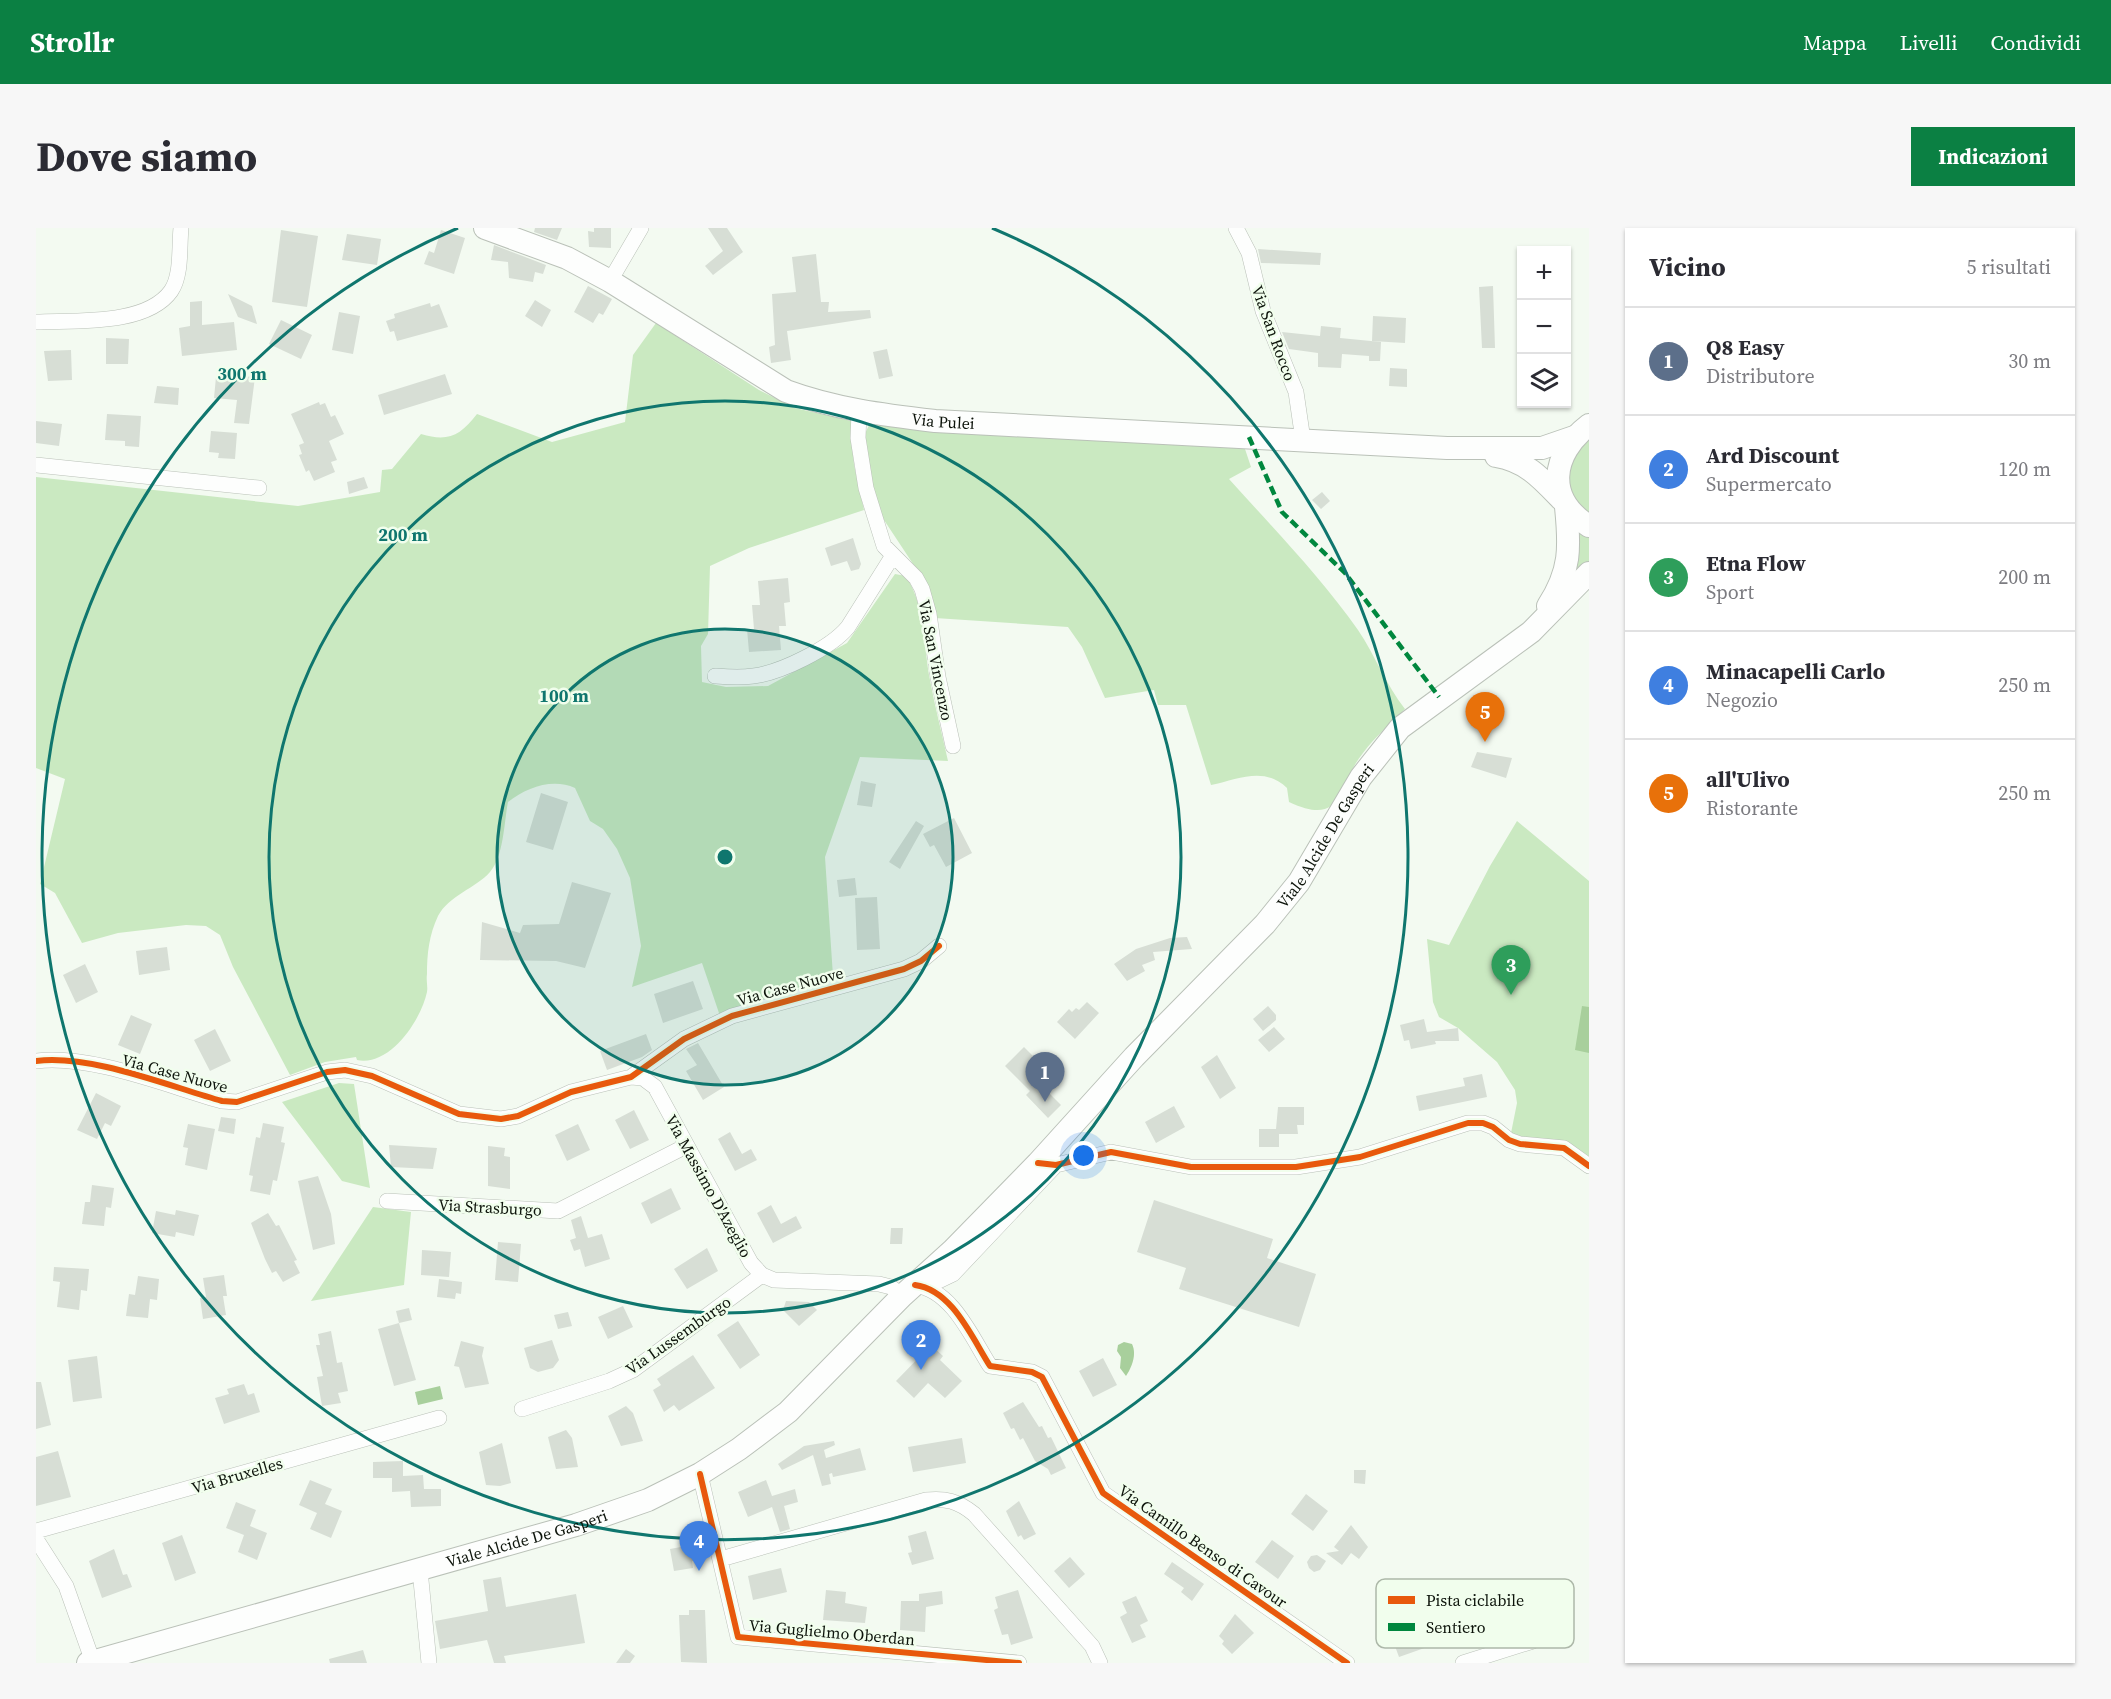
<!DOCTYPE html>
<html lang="it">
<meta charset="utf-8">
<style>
:root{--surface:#fff;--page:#f7f7f7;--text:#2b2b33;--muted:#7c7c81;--line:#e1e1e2;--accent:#0b8043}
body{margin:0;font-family:"Source Serif 4",serif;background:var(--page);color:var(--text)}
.controls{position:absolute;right:18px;top:18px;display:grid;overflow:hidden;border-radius:0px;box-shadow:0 2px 4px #0004}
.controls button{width:54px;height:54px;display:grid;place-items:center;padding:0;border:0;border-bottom:2px solid var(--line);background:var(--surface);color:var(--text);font:30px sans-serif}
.you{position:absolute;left:1048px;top:928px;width:21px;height:21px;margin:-15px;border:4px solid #fff;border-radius:50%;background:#1a73e8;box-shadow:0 0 0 9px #1a73e833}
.badge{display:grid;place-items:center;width:39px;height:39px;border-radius:50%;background:var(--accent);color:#fff;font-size:20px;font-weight:700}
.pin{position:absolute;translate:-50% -50px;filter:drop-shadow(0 2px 3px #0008)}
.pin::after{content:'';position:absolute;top:32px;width:21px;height:18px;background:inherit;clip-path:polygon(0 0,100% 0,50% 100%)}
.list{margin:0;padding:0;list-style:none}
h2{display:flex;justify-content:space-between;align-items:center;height:78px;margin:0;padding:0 24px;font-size:26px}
h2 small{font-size:20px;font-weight:400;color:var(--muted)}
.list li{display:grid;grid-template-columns:39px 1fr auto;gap:18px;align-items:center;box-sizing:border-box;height:108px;padding:0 24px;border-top:2px solid var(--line)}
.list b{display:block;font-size:22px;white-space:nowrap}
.list p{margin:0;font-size:20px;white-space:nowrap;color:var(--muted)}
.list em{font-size:20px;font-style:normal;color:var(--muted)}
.icon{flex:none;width:33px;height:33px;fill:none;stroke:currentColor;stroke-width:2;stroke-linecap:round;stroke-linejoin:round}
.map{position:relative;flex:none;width:1553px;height:1435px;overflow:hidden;border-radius:0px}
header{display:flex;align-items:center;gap:36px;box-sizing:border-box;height:84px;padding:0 30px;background:var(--accent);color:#fff}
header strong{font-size:28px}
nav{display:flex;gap:33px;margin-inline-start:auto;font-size:21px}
.intro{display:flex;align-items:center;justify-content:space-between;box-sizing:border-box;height:144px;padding:0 36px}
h1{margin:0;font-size:42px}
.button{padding:15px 27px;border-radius:0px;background:var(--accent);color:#fff;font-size:21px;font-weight:700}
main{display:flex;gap:36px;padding:0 36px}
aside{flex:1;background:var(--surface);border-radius:0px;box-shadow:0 2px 4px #0004}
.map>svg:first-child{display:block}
.green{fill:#cae9c1}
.water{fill:#a8cf9c}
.building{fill:#d7ded5}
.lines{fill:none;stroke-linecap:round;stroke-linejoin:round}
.street-casing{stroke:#bac1b8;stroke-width:16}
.secondary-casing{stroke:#bac1b8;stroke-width:24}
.street{stroke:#fdfefd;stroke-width:15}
.secondary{stroke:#fdfefd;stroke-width:22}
.quiet{stroke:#00873e;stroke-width:4.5;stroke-dasharray:9 4.5;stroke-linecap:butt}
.cycleway-casing{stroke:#f1feed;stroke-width:10}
.cycleway{stroke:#e8590c;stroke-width:6}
.ring{fill:none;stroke:#0f766e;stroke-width:3}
.labels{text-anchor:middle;stroke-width:5;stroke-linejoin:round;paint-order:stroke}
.street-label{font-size:16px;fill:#0d140b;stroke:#f1feed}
.key{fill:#f1feed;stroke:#adb8a9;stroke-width:1.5}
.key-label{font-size:16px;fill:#0d140b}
.centre{fill:#0f766e;stroke:#f1feed;stroke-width:3}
.ring-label{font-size:18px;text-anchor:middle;font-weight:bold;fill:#0f766e;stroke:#f1feed;stroke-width:5;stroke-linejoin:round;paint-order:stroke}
</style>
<header>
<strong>Strollr</strong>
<nav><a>Mappa</a><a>Livelli</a><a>Condividi</a></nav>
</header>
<div class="intro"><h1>Dove siamo</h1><a class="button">Indicazioni</a></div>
<main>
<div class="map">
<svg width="1553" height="1435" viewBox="0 0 1553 1435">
<rect width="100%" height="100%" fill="#f3faf1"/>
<path class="green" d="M620 95 723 162 759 180 815 193 818 237 828 282 713 320 674 338 672 406 665 418 666 454 690 459 732 458 811 415 859 346 870 348C890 380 887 416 894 452 899 479 906 506 912 533L824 529 789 629 797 748 684 788 666 735 596 759 605 718 594 650 581 621 567 601 554 593 539 560C517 550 491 559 472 574 468 594 468 628 454 644 440 660 412 668 402 688 393 707 391 726 391 746 390 752 392 759 391 764 385 792 354 839 321 832L320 829 289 834 254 847 197 739 184 707 170 698 150 697 82 705 46 715 19 665 4 656 29 551 0 540V249L262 278 344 264 346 242 356 241 385 206C412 214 424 208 441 186L516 214 589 194 597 127Z
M833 197 1208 218 1215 239 1193 251C1237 300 1284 348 1322 402 1339 427 1350 457 1369 481 1355 495 1339 509 1327 525 1300 558 1309 600 1253 574L1251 560C1228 538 1203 551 1175 557L1150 477H1122L1118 462 1069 470 1046 419 1032 399 899 390 889 354 846 289 829 229 828 208Z
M1553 210V288C1545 283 1543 277 1538 269 1524 242 1534 230 1553 210Z
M1538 301 1553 310V336L1535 358Z
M1481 593 1553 653V932L1475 905 1481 875 1479 862 1461 834 1422 800 1403 789 1397 774 1391 711 1413 717 1454 638Z
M303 855 318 856 334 960 306 953 246 874Z
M337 979 375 984 368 1057 275 1073Z"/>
<path class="water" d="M1546 778 1553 779V825L1539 822Z
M1088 1114 1096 1116C1101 1126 1096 1139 1090 1148L1084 1140 1085 1129 1081 1123 1082 1117Z
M404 1158 407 1171 382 1177 379 1164Z"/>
<path class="building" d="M499 0H526L521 12 498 4Z
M558 0H575V20L553 19 552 3 558 4Z
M672 0H691L707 24 677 47 669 38 687 23Z
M245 2 282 8 271 79 236 74Z
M405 2 429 10 418 46 388 36 393 23 398 25Z
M311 6 345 11 341 37 306 32Z
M458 17 510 37 507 46 499 44 497 54 473 50 472 34 455 32Z
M1222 21 1285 25 1284 37 1225 35Z
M780 26 785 74H793L792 84 834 82 835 90 751 103 755 132 735 135 733 119 739 117 736 66 760 64 756 29Z
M552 58 576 71 567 87 563 85 557 95 538 84Z
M1457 58 1459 120H1446L1443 59Z
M192 66 216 78 221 96 202 89Z
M499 72 515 82 506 99 489 88Z
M166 73V97L198 94 201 122 146 128 143 100 154 98V74Z
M394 75 395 79 403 76 412 99 361 113 358 103 354 104 350 93 359 90 358 86Z
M303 84 324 88 317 126 296 122Z
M1337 88 1370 90 1369 115 1336 113Z
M245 92 276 107 265 131 233 116Z
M1285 98 1305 100 1304 110 1345 114 1344 133H1333V128L1306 126 1305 140 1282 139V125L1253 121 1246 104 1284 108Z
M70 110 93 111 92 136H70Z
M851 121 857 148 843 151 837 124Z
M35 122 36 152 12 153 8 123Z
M1354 140 1371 141V159L1353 158Z
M409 146 416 166 348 187 342 167Z
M203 148 219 149 213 196 198 195 201 172 178 170 180 149 202 152Z
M121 158 143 160 142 177 118 175Z
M283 174 284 177 289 175 295 189 299 187 308 206 293 213 301 232 295 234 299 244 278 253 273 242 270 244 263 227 266 226 263 217 268 215 255 186Z
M71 186 105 188 103 219 89 218V213L69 212Z
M0 193 26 196 23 218 0 215Z
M175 203 201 205 199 231 182 230 183 225 173 224Z
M328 249 332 260 313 266 311 254Z
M1286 264 1294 273 1285 281 1276 272Z
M817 310 825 336 823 341 815 343 811 333 795 338 789 320Z
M752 350 754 374 748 375 750 398H743L745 422 713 424 711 401H718L716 377H724L722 353Z
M1441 524 1476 530 1470 550 1435 539Z
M825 553 840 556 836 579 821 577Z
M505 565 532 574 517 622 490 614Z
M918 590 936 625 910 639 898 617 894 619 887 606Z
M880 593 888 598 864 641 853 634Z
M819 650 821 667 803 669 801 652Z
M536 654 575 665 549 740 520 733 444 732 446 694 484 705 487 697 523 696Z
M841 669 844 721 821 722 819 670Z
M1151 709 1156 721 1117 724 1119 732 1106 737 1109 743 1091 753 1078 736 1100 721 1134 710Z
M131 719 134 742 103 747 100 723Z
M49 736 62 764 40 775 27 747Z
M657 753 667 781 627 795 618 766Z
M1051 774 1063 785 1039 811 1021 794 1033 781 1036 784 1040 780 1043 782Z
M1232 778 1240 787V792L1227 803 1217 791Z
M95 787 116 796 104 826 82 817Z
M1388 791 1391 804 1422 800 1423 813H1399L1400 816 1375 821 1373 812 1368 813 1364 797Z
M1238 799 1249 811 1233 824 1222 812Z
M179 801 195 833 174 843 158 812Z
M610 806 616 822 606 829 571 842 564 823Z
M662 815 688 859 667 872 650 843 661 837 650 821Z
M988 819 1001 832 991 843 1025 877 1012 890 990 867 994 863 969 838Z
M1181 827 1200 860 1184 871 1165 839Z
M1446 846 1451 869 1383 883 1380 868 1429 858 1427 850Z
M60 865 85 878 75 898 69 895 61 911 41 902Z
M1138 878 1149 899 1120 915 1109 894Z
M1242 879H1268V897H1261L1262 906H1243V919H1223V901H1240Z
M598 882 613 912 594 921 579 892Z
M185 889 200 891 198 906 182 903Z
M227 895 248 899 245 914 249 915 241 953 237 952 234 967 214 963 217 948 213 947 220 909 224 910Z
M152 896 179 901 171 942 149 937 152 920 147 919Z
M542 896 554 922 531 933 519 907Z
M694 904 706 926 715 921 721 932 699 943 682 911Z
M353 917 401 920 397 941 355 939Z
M452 918 469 920 468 928 474 929V961L452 958Z
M282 948 295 986 299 1016 277 1022 262 953Z
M56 957 78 960 75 980 70 979 68 998 46 996 49 974H54Z
M635 960 645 981 615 996 605 975Z
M1118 972 1237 1011 1231 1030 1280 1046 1263 1099 1143 1061 1150 1040 1101 1024Z
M735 977 745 996 760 988 766 1000 737 1015 721 985Z
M140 982 163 987 158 1008 140 1004 139 1009 116 1005 120 983 139 987Z
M232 985 240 998 243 997 261 1032 258 1033 264 1045 247 1054 240 1043 236 1045 229 1031 215 995Z
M545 988 552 1010 566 1006 574 1031 549 1039 544 1021 538 1023 534 1012 540 1010 535 992Z
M855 1000H867L866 1016H854Z
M462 1014 485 1016 482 1054 459 1052Z
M671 1020 682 1043 651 1061 638 1041Z
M386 1022 415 1024 413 1049 385 1047Z
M18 1039 53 1041 51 1063 45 1062 43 1082 21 1079 24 1054 17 1053Z
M188 1047 191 1068H187L190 1087 167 1091 164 1070 170 1069 167 1050Z
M102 1048 123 1051 121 1072 114 1071 112 1090 90 1088 93 1066 99 1067Z
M403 1051 426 1054 425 1066 420 1065 419 1071 401 1069Z
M750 1073 773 1074 781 1082 763 1098 747 1082Z
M587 1078 597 1099 572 1111 562 1089Z
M373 1080 376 1092 363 1095 360 1083Z
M532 1084 536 1098 522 1101 518 1087Z
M702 1093 724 1127 704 1141 681 1107Z
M363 1095 380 1152 358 1158 342 1101Z
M295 1103 301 1135 306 1134 312 1163 302 1165 305 1175 286 1178 281 1149 287 1148 280 1117H284L282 1106Z
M516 1112 523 1132 517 1140 502 1144 494 1140 488 1120Z
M425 1113 448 1119 446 1128 453 1156 429 1160 423 1139 418 1138Z
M895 1117 907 1128 904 1132 926 1153 909 1170 892 1155 878 1170 860 1153Z
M657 1127 679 1160 643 1183 638 1177 628 1184 617 1162 625 1157 621 1151Z
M61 1128 66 1170 37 1174 32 1132Z
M1067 1130 1081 1157 1057 1169 1043 1143Z
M0 1154H5L15 1197 0 1201Z
M208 1156 212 1167 218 1165 224 1184 188 1196 179 1170 193 1166 191 1161Z
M987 1174 1003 1199 1006 1198 1012 1210 1015 1209 1030 1240 1015 1247 1012 1241 999 1233 987 1210 984 1212 978 1200 975 1201 967 1185Z
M590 1178 597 1185 607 1213 585 1218 572 1188Z
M530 1202 536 1210 542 1239 520 1241 512 1209Z
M926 1210 930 1235 877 1244 872 1219Z
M798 1213 799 1217 788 1222 790 1230 824 1220 830 1242 797 1249 796 1245 793 1246 795 1256 786 1258 777 1227 746 1242 742 1236 768 1218Z
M466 1215 475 1255 464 1258 450 1257 443 1224Z
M22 1223 35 1269 0 1278V1229Z
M367 1233V1248L387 1247 388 1261H405V1278L375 1279 374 1263 356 1264V1250H337V1234Z
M1318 1242H1330L1329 1256 1318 1255Z
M274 1252 296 1261 289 1276 306 1283 295 1310 274 1301 281 1285 263 1277Z
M730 1252 736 1268 759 1261 762 1274 748 1278 754 1301 744 1304 736 1279 712 1289 702 1264Z
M1270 1266 1292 1283 1277 1303 1255 1286Z
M983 1273 1000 1306 988 1312 985 1307 982 1309 970 1283Z
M200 1274 220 1282 214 1298 231 1305 221 1332 202 1324 208 1307 190 1300Z
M1315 1297 1332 1319 1323 1331 1315 1325 1306 1337 1290 1325 1303 1323 1298 1319Z
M890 1303 898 1331 876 1337 872 1325 876 1324 872 1308Z
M146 1307 160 1345 139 1353 126 1315Z
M1236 1312 1258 1328 1242 1351 1219 1334Z
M661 1316 663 1332 656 1333 657 1340 638 1343 634 1321Z
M78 1321 87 1347 91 1346 96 1359 66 1370 53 1333Z
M1281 1327 1290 1333 1284 1342 1278 1344 1273 1340 1271 1334 1275 1328Z
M1034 1329 1049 1346 1033 1360 1018 1343Z
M1136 1334 1168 1356 1156 1373 1145 1364 1148 1360 1128 1346Z
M745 1340 751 1364 717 1372 712 1348Z
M465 1349 470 1379 540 1366 549 1415 468 1428 470 1435H458L451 1412 404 1421 399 1393 452 1383 447 1352Z
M790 1362 810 1364 809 1375 831 1379 829 1395 787 1392Z
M982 1362 997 1410 975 1417 972 1406 966 1407 958 1382 962 1380 959 1369Z
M906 1363 907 1376 890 1379 889 1404 864 1402 865 1373H883V1366Z
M1100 1368 1112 1393 1104 1397 1110 1409 1096 1415 1084 1389 1091 1385 1086 1374Z
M653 1382H669L671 1435 645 1434 643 1387H653Z
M1199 1386 1218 1405 1196 1426 1186 1416 1188 1413 1183 1408Z
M1390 1398 1397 1417 1363 1429 1356 1410Z
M590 1421 599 1428 594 1435H580Z
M327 1422 331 1435H294L293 1431Z"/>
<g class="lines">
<defs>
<path id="street" d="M1200 0 1213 25 1227 83 1260 164 1267 212
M574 53 605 0
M0 94C39 92 110 98 135 63 146 47 143 19 145 0
M823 184 822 210 830 260 848 318 880 350 886 361 893 386 902 449 917 518
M0 237 223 260
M679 448C692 449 704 450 717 448 744 445 795 420 812 399L856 329
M0 833C55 826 132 858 186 873L201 874 291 844 309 842 336 848 423 886 465 891 482 888 535 864 595 849 648 811 696 788 868 741 885 733 903 718
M595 849 607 850 619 859 715 1035 726 1047 738 1052 843 1056 855 1059 866 1068
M1002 935 1020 937 1075 924 1155 939H1260L1324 929 1432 895H1447L1457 899 1473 912 1484 916 1528 920 1553 938
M351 973 522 983 650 918
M879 1057C916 1062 935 1108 954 1138L996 1144 1006 1149 1067 1265 1311 1435
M892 1058 917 1046 1020 937
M486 1181 573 1153 597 1142 726 1047
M664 1246 702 1409 983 1435
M0 1303 403 1190
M0 1311 30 1358 57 1434
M685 1331 890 1272C910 1270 922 1273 938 1286L1056 1418 1064 1435
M384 1342 393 1435
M1427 1435 1497 1413"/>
<g id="secondary">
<path id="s1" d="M449 0 531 30 574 53 750 163C799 181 848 187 899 193L1411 220H1506L1538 209"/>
<path d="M1553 197C1515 226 1509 271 1553 298"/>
<path d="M1460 228C1490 233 1505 250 1525 271"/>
<path d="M1512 378C1535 343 1534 319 1530 279"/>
<path id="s2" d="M52 1435 540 1297 612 1272 664 1246 703 1221 752 1184 866 1068 917 1022 1002 935 1098 829 1229 696 1263 654 1325 549 1364 500 1495 404 1553 345"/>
</g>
</defs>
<use href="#street" class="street-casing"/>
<use href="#secondary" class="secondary-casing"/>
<use href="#street" class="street"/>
<use href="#secondary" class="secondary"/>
<path class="quiet" d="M1213 209 1246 284 1309 345 1403 469"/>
<defs>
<path id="cycleway" d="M0 833C55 826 132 858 186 873L201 874 291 844 309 842 336 848 423 886 465 891 482 888 535 864 595 849 648 811 696 788 868 741 885 733 903 718
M1002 935 1020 937 1075 924 1155 939H1260L1324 929 1432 895H1447L1457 899 1473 912 1484 916 1528 920 1553 938
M879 1057C916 1062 935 1108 954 1138L996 1144 1006 1149 1067 1265 1311 1435
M664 1246 702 1409 983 1435"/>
</defs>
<use href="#cycleway" class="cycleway-casing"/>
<use href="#cycleway" class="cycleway"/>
</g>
<circle cx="689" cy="629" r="228" fill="#0f766e" fill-opacity=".12"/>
<g class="ring">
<circle cx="689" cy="629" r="228"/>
<circle cx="689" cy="629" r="456"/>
<path d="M956 0A683 683 0 1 1 422 0"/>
</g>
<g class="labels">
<g class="street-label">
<text transform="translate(1238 105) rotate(70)" y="6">Via San Rocco</text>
<text dy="6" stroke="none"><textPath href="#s1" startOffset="504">Via Pulei</textPath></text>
<text transform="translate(900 432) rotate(79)" y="6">Via San Vincenzo</text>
<text dy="6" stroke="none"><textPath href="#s2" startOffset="1539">Viale Alcide De Gasperi</textPath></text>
<text transform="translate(754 758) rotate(-15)" y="6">Via Case Nuove</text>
<text transform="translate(139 845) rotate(15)" y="6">Via Case Nuove</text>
<text transform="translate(673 958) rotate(61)" y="6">Via Massimo D'Azeglio</text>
<text transform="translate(454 979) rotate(3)" y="6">Via Strasburgo</text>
<text transform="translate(642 1107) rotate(-35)" y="6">Via Lussemburgo</text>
<text transform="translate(201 1247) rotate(-16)" y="6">Via Bruxelles</text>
<text dy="6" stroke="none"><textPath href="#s2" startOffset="456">Viale Alcide De Gasperi</textPath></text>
<text transform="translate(1167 1318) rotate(35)" y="6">Via Camillo Benso di Cavour</text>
<text transform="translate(796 1404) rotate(5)" y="6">Via Guglielmo Oberdan</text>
</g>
</g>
<rect x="1340" y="1351" width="198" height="69" rx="9" class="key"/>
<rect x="1352" y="1368" width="27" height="8" fill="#e8590c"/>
<rect x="1352" y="1395" width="27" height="8" fill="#00873e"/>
<g class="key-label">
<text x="1390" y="1378">Pista ciclabile</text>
<text x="1390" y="1405">Sentiero</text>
</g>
<circle cx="689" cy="629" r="9" class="centre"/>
<g class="ring-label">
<text x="206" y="152">300 m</text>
<text x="367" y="313">200 m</text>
<text x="528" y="474">100 m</text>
</g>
</svg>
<div class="controls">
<button>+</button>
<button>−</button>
<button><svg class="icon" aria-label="layers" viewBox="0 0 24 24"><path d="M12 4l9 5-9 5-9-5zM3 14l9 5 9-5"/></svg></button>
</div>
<div class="you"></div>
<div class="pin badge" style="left:1009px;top:874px;background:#5c6f8a">1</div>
<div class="pin badge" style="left:885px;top:1142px;background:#3f7fe0">2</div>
<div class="pin badge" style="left:1475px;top:767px;background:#2e9e5b">3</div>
<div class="pin badge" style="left:663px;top:1343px;background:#3f7fe0">4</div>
<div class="pin badge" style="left:1449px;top:514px;background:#e8710a">5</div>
</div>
<aside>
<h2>Vicino<small>5 risultati</small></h2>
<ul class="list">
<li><span class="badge" style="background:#5c6f8a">1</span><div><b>Q8 Easy</b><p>Distributore</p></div><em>30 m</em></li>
<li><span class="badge" style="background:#3f7fe0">2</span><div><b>Ard Discount</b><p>Supermercato</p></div><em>120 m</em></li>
<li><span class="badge" style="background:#2e9e5b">3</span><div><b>Etna Flow</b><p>Sport</p></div><em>200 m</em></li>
<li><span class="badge" style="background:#3f7fe0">4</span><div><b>Minacapelli Carlo</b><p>Negozio</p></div><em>250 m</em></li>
<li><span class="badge" style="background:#e8710a">5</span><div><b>all'Ulivo</b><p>Ristorante</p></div><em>250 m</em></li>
</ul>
</aside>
</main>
